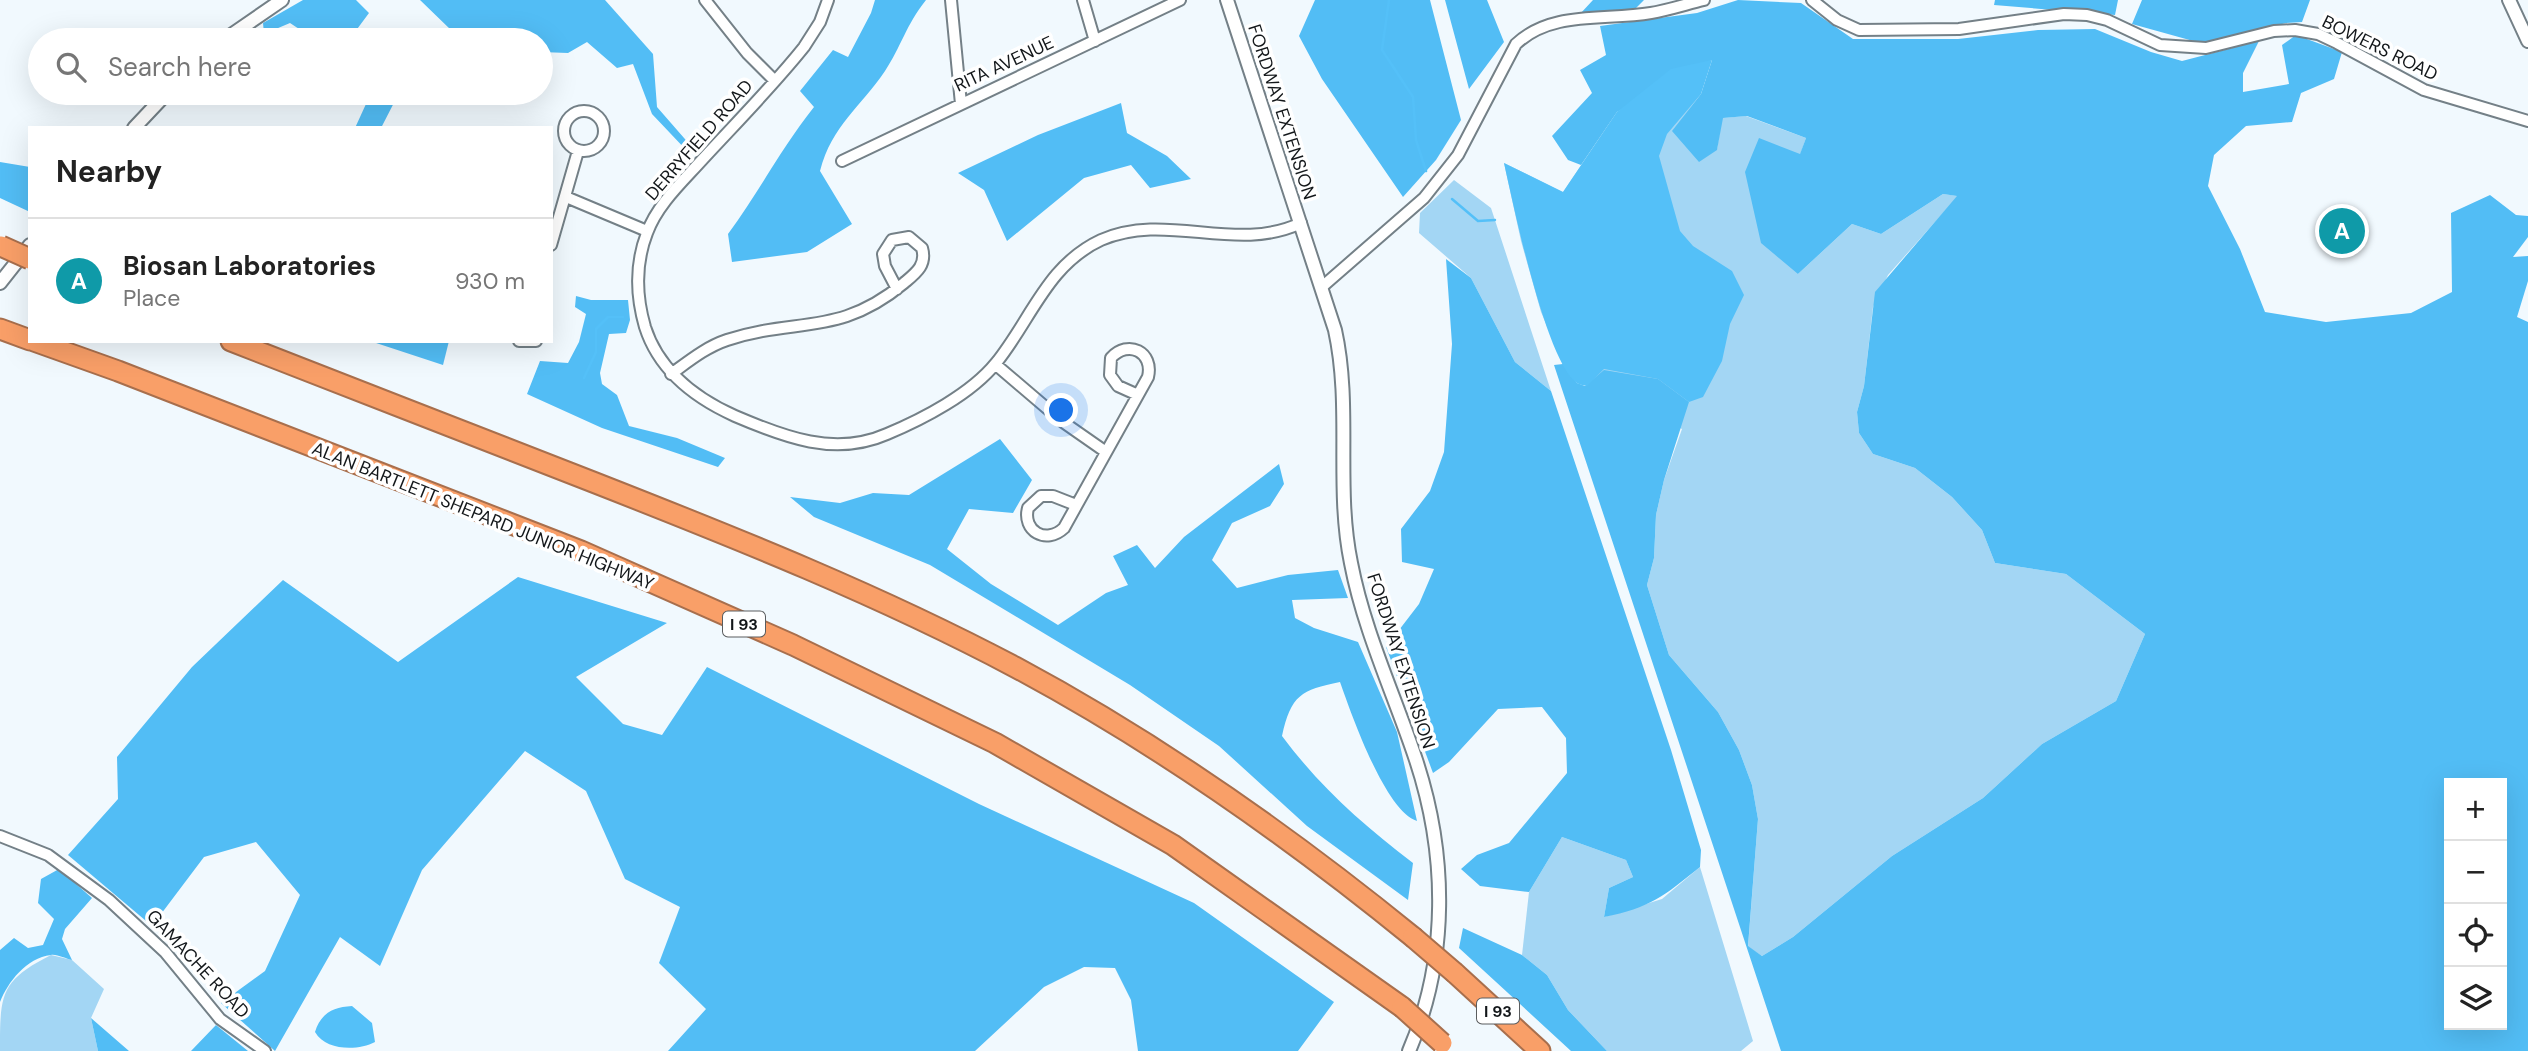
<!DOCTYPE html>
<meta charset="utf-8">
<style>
:root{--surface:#fff;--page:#f2f2f2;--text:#222;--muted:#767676;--line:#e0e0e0;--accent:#945123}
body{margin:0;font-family:"DM Sans",sans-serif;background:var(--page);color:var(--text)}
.controls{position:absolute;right:21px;bottom:21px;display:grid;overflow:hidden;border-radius:0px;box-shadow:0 7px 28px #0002}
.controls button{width:63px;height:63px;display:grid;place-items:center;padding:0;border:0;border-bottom:2px solid var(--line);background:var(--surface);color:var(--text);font:35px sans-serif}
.you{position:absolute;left:1062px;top:411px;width:24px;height:24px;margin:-18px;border:5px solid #fff;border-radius:50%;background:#1a73e8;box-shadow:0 0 0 10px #1a73e833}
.badge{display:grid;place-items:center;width:46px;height:46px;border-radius:50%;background:var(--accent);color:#fff;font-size:23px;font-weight:700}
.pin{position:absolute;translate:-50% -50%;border:4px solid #fff;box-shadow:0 2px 7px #0006}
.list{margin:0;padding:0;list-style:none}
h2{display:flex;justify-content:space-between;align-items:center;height:91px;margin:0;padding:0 28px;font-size:30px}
h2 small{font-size:23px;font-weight:400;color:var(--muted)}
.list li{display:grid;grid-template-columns:46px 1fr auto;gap:21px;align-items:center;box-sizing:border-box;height:126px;padding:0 28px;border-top:2px solid var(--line)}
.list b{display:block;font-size:26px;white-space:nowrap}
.list p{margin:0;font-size:23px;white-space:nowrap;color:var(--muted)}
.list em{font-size:23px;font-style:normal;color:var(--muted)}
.icon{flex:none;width:38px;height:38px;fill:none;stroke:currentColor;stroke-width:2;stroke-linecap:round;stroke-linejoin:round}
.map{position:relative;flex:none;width:2528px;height:1051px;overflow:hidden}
.search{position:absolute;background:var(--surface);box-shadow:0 7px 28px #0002;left:28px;top:28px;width:525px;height:77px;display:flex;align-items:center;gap:18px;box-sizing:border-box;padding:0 24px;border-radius:38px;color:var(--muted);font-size:26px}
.panel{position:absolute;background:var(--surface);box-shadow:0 7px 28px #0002;left:28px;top:126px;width:525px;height:217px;border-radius:0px}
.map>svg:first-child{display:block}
.green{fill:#a3d6f4}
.forest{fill:#52bdf5;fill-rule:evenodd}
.water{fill:#54c0f8}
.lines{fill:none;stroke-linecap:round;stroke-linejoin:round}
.stream{stroke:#54c0f8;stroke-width:2.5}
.minor-casing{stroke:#748087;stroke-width:14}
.tertiary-casing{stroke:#748087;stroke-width:16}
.motorway-casing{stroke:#a86f4d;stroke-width:23}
.minor{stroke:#fff;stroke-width:10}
.tertiary{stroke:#fff;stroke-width:12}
.motorway{stroke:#f99f68;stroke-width:19}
.motorway-bridge-casing{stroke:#a86f4d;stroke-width:23;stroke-linecap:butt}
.motorway-bridge{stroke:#f99f68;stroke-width:19}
.labels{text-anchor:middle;stroke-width:7;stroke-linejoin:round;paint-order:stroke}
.shield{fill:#fff;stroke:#5a5d5f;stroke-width:2}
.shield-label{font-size:16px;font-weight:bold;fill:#13171a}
.street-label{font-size:18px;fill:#13171a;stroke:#fff}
</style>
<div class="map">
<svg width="2528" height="1051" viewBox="0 0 2528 1051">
<rect width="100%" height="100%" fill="#f1f9fe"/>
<path class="green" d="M1701 94 1673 131 1717 149 1722 118 1746 116 1806 138 1800 155 1798 274 1852 224 1881 234 1943 194 1958 196 1888 275 1873 307 1864 386 1857 412 1859 433 1873 454 1915 468 1952 497 1982 530 1995 563 2066 574 2145 634 2116 701 2042 744 1983 798 1892 856 1793 937 1762 956 1748 947 1758 819 1752 785 1739 750 1718 712 1669 655 1647 585 1654 558 1656 515 1664 480 1682 429 1587 386 1563 364 1541 312 1521 241 1504 163 1563 192 1617 112Z
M1454 180 1491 208 1551 391 1515 362 1471 278 1419 233 1420 213Z
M1562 837 1626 860 1633 877 1609 888 1604 917 1662 899 1700 867 1753 1041 1741 1051H1607L1568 1010 1547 975 1522 955 1529 892Z
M51 955 72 960 104 989 91 1018 98 1051H0C0 994 0 981 51 955Z"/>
<path class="forest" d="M303 0H356L369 13 349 40C327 40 308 36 290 23L264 34 263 23Z
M420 0H605L653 54 657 107 691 146 688 152 652 114 633 64 617 68 587 42 568 53 541 52V40H484L451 30Z
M875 0H926C906 25 901 47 885 71 860 108 832 125 820 171L852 224 807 252 732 262 728 234C759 192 782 147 814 107L800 91 833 50 848 57 871 13Z
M1315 0H1430L1461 120 1436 160 1403 197 1322 79 1299 36Z
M1445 0H1487L1504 42 1469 89Z
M1593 0H1644L1635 9 1580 14Z
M1738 0 1801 3 1853 39H1958L2038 30 2095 29 2151 52 2182 61 2259 41 2243 73V92L2289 84 2282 45 2296 35 2342 52 2334 79 2301 93 2292 122 2246 126 2214 155 2208 186 2240 249 2265 312 2326 322 2411 313 2452 292 2451 213 2490 195 2516 215 2528 216V237L2513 257 2528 256V281L2517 317 2528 322V1051H1781L1554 365 1563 364 1577 383 1585 386 1604 370 1658 379 1689 402 1664 480 1656 515 1654 558 1647 585 1669 655 1718 712 1739 750 1752 785 1758 819 1748 946 1762 956 1793 937 1892 856 1983 798 2042 744 2116 701 2145 634 2066 574 1995 563 1982 530 1952 497 1915 468 1873 454 1859 433 1857 412 1864 386 1875 292 1957 196 1943 194 1881 234 1852 224 1798 274 1761 243 1745 172 1759 138 1800 154 1806 138 1747 116 1723 118 1717 150 1699 162 1672 131 1701 94 1712 60 1617 112 1581 165 1568 160 1552 136 1592 93 1580 70 1606 55 1600 26 1697 13ZM2449 783H2502V1025H2449Z
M1995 0H2118L2115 15 1994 5Z
M2142 0H2310L2302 22 2286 23 2204 44 2132 24Z
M371 93H399L381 128H355Z
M1121 103 1127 133 1167 156 1191 179 1150 188 1131 165 1084 178 1007 241 984 190 958 173 1038 135Z
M0 162 30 167V212L0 198Z
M1446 259 1471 278 1515 362 1551 391 1671 750 1701 850 1700 867C1664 896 1650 908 1604 917L1609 888 1633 877 1626 860 1562 837 1529 892 1480 886 1461 869 1477 855 1509 843 1567 773 1566 738 1542 707 1498 709 1449 762 1433 773 1386 647 1419 604 1434 569 1402 562 1401 529 1430 491 1444 452 1452 344Z
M576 296 591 300H628L630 320 626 333 609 334 600 373 602 384 617 395 629 426 677 438 725 458 718 467 602 428 527 394 540 361 568 363 579 342 586 314 575 307Z
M370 341H449L443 365Z
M1000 439 1032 480 1013 513 969 509 947 549 991 584 1058 625 1106 593 1128 585 1113 556 1137 545 1155 568 1184 537 1279 464 1284 484 1270 506 1232 523 1212 560 1237 588 1288 575 1338 570 1348 598 1292 600 1295 618 1314 628 1358 642 1397 732 1417 821C1385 811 1351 713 1340 682 1301 690 1291 695 1282 736 1321 788 1362 824 1413 863L1408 900 1307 826 1219 746 1130 685 930 565 814 517 790 497 840 503 873 493 909 495Z
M518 577 667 623 576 677 623 724 662 735 707 667 979 804 1194 903 1334 1002 1298 1051H1138L1131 1000 1115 968 1084 967 1044 987 975 1051H668L706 1009 659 963 680 907 625 879 586 791 525 751 422 870 380 966 340 937 275 1051 221 1003 265 971 300 895 256 842 204 857 152 926 68 855 118 799 117 757 192 667 283 580 398 662Z
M59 869 92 898 65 929 62 939 72 960C66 959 57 954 51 955 26 958 8 982 0 1002V950L14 938 28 948 43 945 54 919 38 903 41 879Z
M1463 928 1522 955 1547 975 1568 1010 1607 1051H1571L1459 948Z
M91 1018 129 1051H98Z
M216 1025 248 1051H191Z"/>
<path class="water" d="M1712 60 1701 94 1667 134 1659 156 1680 231 1693 246 1732 271 1744 295 1730 324 1722 361 1703 397 1689 402 1658 379 1604 369 1587 386C1584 385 1580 385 1577 383 1546 362 1513 203 1504 163L1563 192 1617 112 1671 69Z
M352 1006 372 1023 375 1042C358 1051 326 1051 315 1032 321 1013 333 1007 352 1006Z"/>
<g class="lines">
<path class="stream" d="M1389 0 1382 50 1413 97 1416 140 1426 171
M1452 199 1478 221 1495 220
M584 378 596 352V329L608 317H623"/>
<defs>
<path id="minor" d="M705 0 747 53 775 81
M828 0 820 22 804 47C772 87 736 123 701 161 682 182 657 205 647 233 635 264 636 296 645 327 659 371 695 398 735 416 784 437 835 457 887 434 923 419 971 394 996 363 1031 320 1047 265 1101 240 1167 211 1235 254 1301 223
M951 0 961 104
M1083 0 1095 41
M1812 0 1837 20 1859 30 1959 29 2064 14 2087 15 2107 20 2160 45 2206 48 2274 31 2295 30 2318 34 2337 43 2424 90 2528 121
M564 131a20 20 0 1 1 40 0a20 20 0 1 1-40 0Z
M842 161 1180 0
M566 197 647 231
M551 245 578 151
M1323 286 1424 198 1458 155 1516 44C1552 10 1605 21 1651 13 1669 10 1687 4 1704 0
M519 341H536
M995 364 1063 422 1106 452
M671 374C689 361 706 347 727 340 797 317 839 337 904 283 916 273 927 265 922 248L909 237 892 240 883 254 885 266 897 289
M1076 505 1053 496H1041L1028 508C1022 531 1046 545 1064 528L1148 377C1154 352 1128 339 1111 358L1110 375 1118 386 1138 395
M0 836 48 855 109 900 165 952 220 1019 265 1051"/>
<path id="tertiary" d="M1227 0 1335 330C1352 407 1335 486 1351 563 1364 631 1394 694 1416 760 1447 854 1449 958 1409 1051
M2509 0 2528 41
M224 40 282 0
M134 128 167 93
M0 283 30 245"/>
<path id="motorway" d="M0 329 30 340
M34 341 118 371 581 551 793 645 995 743 1173 845 1402 1007
M231 341C352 388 472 435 593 482 736 538 879 595 1015 667 1157 743 1289 836 1413 937
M1455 973 1540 1051"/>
</defs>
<use href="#minor" class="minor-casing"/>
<use href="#tertiary" class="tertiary-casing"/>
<use href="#motorway" class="motorway-casing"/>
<use href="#minor" class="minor"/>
<use href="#tertiary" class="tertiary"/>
<use href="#motorway" class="motorway"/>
<defs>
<path id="motorway-bridge" d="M1 246 30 259
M1413 937 1455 973
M1402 1007 1442 1043"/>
</defs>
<use href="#motorway-bridge" class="motorway-bridge-casing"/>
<use href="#motorway-bridge" class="motorway-bridge"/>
</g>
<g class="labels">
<g class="shield">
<rect x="723" y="611.5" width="42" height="25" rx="5"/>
<rect x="1477" y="998.5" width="42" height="25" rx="5"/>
</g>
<g class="shield-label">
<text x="744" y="630">I 93</text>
<text x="1498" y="1017">I 93</text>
</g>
<g class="street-label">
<text transform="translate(2380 48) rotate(26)" y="6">BOWERS ROAD</text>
<text transform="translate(1004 64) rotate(-25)" y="6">RITA AVENUE</text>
<text transform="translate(1282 112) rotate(72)" y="6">FORDWAY EXTENSION</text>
<text transform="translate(699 140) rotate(-49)" y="6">DERRYFIELD ROAD</text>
<text transform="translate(483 516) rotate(22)" y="6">ALAN BARTLETT SHEPARD JUNIOR HIGHWAY</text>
<text transform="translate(1401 661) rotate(72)" y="6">FORDWAY EXTENSION</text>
<text transform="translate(198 964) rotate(47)" y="6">GAMACHE ROAD</text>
</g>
</g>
</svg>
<div class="controls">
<button>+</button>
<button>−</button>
<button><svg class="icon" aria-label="locate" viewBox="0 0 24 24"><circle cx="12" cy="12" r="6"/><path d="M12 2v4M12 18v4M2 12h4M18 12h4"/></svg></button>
<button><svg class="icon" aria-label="layers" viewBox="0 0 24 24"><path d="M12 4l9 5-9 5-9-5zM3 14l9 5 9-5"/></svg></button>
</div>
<div class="you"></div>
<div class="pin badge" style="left:2342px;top:231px;background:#0f9aa8">A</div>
<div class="search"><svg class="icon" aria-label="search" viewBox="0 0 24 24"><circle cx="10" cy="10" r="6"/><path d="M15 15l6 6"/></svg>Search here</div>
<section class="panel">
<h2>Nearby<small></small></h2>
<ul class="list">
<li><span class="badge" style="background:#0f9aa8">A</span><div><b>Biosan Laboratories</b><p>Place</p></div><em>930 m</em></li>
</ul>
</section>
</div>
